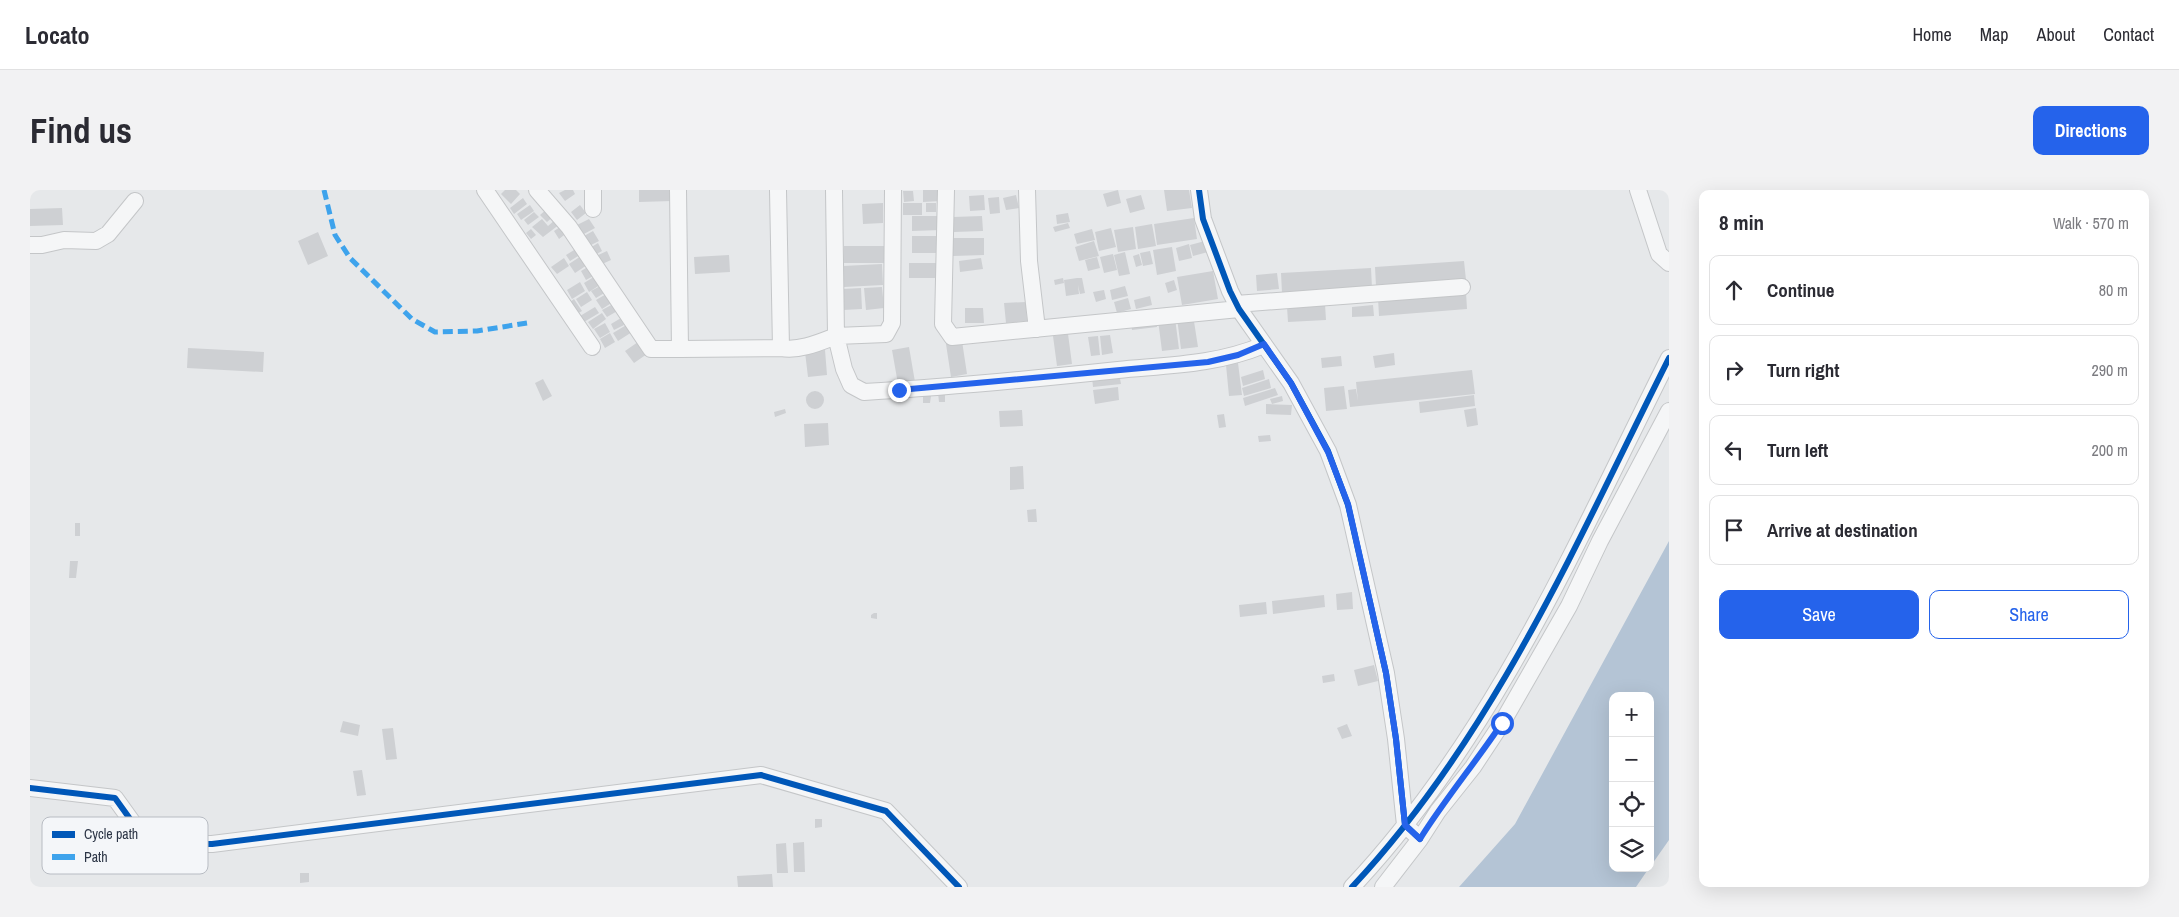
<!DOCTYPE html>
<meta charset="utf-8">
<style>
:root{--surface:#fff;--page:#f2f2f3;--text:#2b2b33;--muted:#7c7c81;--line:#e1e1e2;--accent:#2563eb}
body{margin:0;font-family:"Archivo Narrow",sans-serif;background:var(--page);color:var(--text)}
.controls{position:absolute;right:15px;bottom:15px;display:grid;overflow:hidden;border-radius:10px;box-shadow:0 5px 20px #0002}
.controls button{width:45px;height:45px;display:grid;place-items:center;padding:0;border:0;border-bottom:1px solid var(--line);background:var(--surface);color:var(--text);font:25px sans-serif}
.stop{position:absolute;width:15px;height:15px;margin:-11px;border:4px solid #2563eb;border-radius:50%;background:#fff}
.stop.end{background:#2563eb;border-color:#fff;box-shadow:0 1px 5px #0008}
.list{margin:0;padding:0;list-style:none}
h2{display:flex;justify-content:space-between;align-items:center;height:65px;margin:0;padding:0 20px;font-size:21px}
h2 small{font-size:16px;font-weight:400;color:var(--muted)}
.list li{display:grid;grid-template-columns:32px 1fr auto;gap:15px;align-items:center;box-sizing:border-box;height:70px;margin:0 10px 10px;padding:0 10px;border:1px solid var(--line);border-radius:10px}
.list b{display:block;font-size:19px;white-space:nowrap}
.list em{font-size:16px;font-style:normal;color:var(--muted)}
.actions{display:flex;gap:10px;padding:15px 20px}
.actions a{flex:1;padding:11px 0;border:1px solid var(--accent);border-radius:10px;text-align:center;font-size:18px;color:var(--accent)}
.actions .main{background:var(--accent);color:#fff}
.icon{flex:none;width:28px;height:28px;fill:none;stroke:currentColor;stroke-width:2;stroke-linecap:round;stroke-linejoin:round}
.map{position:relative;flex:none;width:1639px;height:697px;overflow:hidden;border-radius:10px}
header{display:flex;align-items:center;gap:30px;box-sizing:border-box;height:70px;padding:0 25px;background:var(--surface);border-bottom:1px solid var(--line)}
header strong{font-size:24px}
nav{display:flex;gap:28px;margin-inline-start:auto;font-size:18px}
.intro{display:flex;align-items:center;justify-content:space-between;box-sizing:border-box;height:120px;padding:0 30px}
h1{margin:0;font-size:35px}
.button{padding:12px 22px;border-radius:10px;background:var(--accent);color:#fff;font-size:18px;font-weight:700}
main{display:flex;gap:30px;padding:0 30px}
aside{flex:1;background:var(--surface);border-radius:10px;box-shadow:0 5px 20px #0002}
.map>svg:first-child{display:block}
.water{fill:#b4c4d5}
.building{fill:#ced0d3}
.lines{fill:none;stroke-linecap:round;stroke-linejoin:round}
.minor-casing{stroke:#c4c6c8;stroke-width:18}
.minor{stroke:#f5f6f7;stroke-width:16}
.quiet{stroke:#3ea3ec;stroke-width:5;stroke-dasharray:10 5;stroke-linecap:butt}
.cycleway-casing{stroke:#f4f6f9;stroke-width:9}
.cycleway{stroke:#0057b8;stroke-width:6}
.route{stroke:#2563eb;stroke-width:6}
.key{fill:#f4f6f9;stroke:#b8bcc3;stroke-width:1}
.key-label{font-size:14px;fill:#2b3445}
</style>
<header>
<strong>Locato</strong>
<nav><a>Home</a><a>Map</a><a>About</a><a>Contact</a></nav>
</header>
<div class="intro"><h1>Find us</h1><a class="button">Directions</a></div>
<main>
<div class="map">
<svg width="1639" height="697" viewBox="0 0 1639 697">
<rect width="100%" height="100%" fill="#e6e8ea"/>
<path class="water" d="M1639 351V650L1620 677V506H1583V678H1619L1606 697H1429L1485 634Z"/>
<path class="building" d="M475 0H486L490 4 481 14 471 4Z
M535 0H543L545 4 535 11 529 3Z
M609 0H642V11L609 12Z
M893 0H911V11L893 12Z
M1088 0 1091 13 1077 17 1073 4Z
M1134 0H1159L1162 18 1137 21Z
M873 1H883L884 11 874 12Z
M954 5 955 20 940 21 939 6Z
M986 5 989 18 976 20 973 8Z
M1111 5 1115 19 1100 23 1096 9Z
M969 7 970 23 960 24 958 8Z
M493 8 497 14 484 24 480 18Z
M853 13V33L833 34 832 14Z
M873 13H892V25H873Z
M896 13H906V22H896Z
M500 15 504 21 491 30 487 24Z
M550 15 556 23 547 30 541 22Z
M32 18 33 35 0 36V19Z
M518 18 525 25 517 32 510 25Z
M504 22 509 27 498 35 494 30Z
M1038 23 1040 32 1027 34 1026 25Z
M882 26H910L911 40 882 41Z
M952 26 953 41 924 42 923 27Z
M1164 28 1167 49 1127 55 1124 34Z
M512 29 518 36 526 29 530 34 513 47 502 37Z
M559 29 565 38 552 45 547 35Z
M1038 33 1040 38 1025 42 1023 37Z
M1122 34 1126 56 1108 59 1105 37Z
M533 35 538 42 529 49 524 41Z
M1103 37 1106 59 1088 62 1084 40Z
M1081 38 1086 57 1069 61 1065 42Z
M501 39 506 45 501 49 496 43Z
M1062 39 1065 50 1047 54 1044 44Z
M563 41 569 51 559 56 554 46Z
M288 42 298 66 278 75 268 51Z
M882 46H910V63H882Z
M923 48H954V65L923 66Z
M1064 51 1069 66 1049 71 1045 57Z
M1175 51 1178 62 1163 66 1160 55Z
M568 53 572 61 565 65 560 58Z
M1159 54 1162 68 1149 71 1146 58Z
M814 56H854V73H814Z
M549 57 553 63 540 71 536 65Z
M1142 57 1146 81 1127 85 1123 60Z
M577 61 581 70 570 75 566 66Z
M1120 61 1123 74 1113 76 1110 63Z
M1095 62 1100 84 1089 86 1084 65Z
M554 64 560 73 545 83 539 74Z
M1083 64 1087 80 1074 83 1070 67Z
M1109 64 1112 75 1106 77 1103 66Z
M699 65 700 82 665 84 664 67Z
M1067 67 1070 78 1058 81 1055 70Z
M534 68 539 76 527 84 521 77Z
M951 68 953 79 930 82 929 71Z
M1434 71 1436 90 1346 96 1345 77Z
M879 73H909V88H879Z
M852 74 853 95 814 97 813 76Z
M561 75 567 84 556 90 551 81Z
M1341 78 1342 98 1252 103 1251 83Z
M1183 81 1188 109 1152 115 1147 87Z
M1247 83 1249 99 1227 101 1226 85Z
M567 85 573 93 559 102 554 93Z
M1033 88 1034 93 1025 95 1024 90Z
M1047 88H1052L1055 103 1050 104 1048 95 1049 104 1036 106 1034 90Z
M1144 90 1147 100 1138 103 1135 93Z
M550 92 555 101 542 109 537 100Z
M572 95 576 102 566 108 561 101Z
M1095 96 1098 106 1082 110 1080 100Z
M852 97 854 118 836 120 834 98Z
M831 98 832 119 813 120 812 99Z
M1074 100 1076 109 1066 112 1063 102Z
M557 102 562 110 551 117 546 109Z
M1436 102 1437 119 1349 126 1348 108Z
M578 103 583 112 572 119 566 110Z
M1120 106 1122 115 1106 119 1104 110Z
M1098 108 1101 119 1087 123 1084 112Z
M544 109 552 121 547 124 539 113Z
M996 112 997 131 976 133 974 113Z
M585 113 589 120 577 127 572 120Z
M1295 114 1296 130 1258 132 1257 117Z
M1343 115 1344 126 1322 127V117Z
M565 117 569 123 554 132 550 126Z
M935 118H953L954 133H935Z
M572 123 576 129 563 139 558 132Z
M1163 125 1168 157 1151 159 1147 128Z
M591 128 594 135 584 140 581 134Z
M1145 128 1149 159 1132 161 1128 130Z
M1126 129 1127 137 1102 140 1101 132Z
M575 133 580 142 570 148 564 139Z
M598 134 602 142 588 151 583 143Z
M580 143 585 152 575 158 570 149Z
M1038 144 1042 174 1027 176 1023 146Z
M1080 145 1083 163 1072 165 1070 146Z
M1068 146 1070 165 1061 166 1058 147Z
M932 151 937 184 921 187 916 154Z
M608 152 617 164 604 173 595 161Z
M879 157 885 192 868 194 862 160Z
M158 158 234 162 233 182 157 178Z
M795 160 797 185 778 187 775 162Z
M1364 163 1365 175 1345 178 1343 166Z
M1311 166 1312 176 1292 178 1291 168Z
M1208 173 1212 205 1199 206 1196 175Z
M1233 180 1235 189 1213 196 1211 187Z
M1442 180 1445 204 1320 217 1318 200 1326 199 1328 211 1326 192Z
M1089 183 1091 194 1063 197 1062 187Z
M513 189 522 206 513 211 505 193Z
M1239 189 1241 198 1214 206 1212 198Z
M1314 196 1317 219 1296 221 1294 198Z
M1088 197 1089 210 1065 214 1063 200Z
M1245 198 1248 205 1215 216 1213 208Z
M776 210a9 9 0 1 1 18 0a9 9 0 1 1-18 0Z
M915 202V212H909L908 203Z
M893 205 901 206 900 213H893Z
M1444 205 1445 216 1390 223 1389 212Z
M1252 206 1253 211 1242 214 1240 209Z
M1236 214 1262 215 1261 225 1236 224Z
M1446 218 1448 235 1437 237 1434 220Z
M755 219 756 223 745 227 744 222Z
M992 220 993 236 970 237 969 221Z
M1194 224 1196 237 1189 238 1187 225Z
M798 233 799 255 775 257 774 234Z
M1240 245 1241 251 1229 252 1228 246Z
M993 276 994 299 980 300V277Z
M1006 319 1007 332H998L997 320Z
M45 333H50V346H45Z
M40 371H48L46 388H39Z
M1322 402 1323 419 1307 420 1306 404Z
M1294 405 1295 417 1243 424 1242 411Z
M1236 412 1237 424 1210 427 1209 415Z
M844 423H847V429L841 428V425Z
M1344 475 1348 491 1328 496 1324 480Z
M1304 484 1305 491 1293 493 1292 486Z
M313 531 330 535 328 546 310 542Z
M1317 534 1322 546 1312 549 1307 538Z
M363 538 367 569 356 570 352 539Z
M332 580 336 605 327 606 323 581Z
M785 629H792V637L785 638Z
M774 652 775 682H764L763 653Z
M756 653 758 683H747L746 654Z
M270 683H279V692L270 693Z
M742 684 743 697H708L707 686Z"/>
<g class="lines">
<defs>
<path id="minor" d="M455 0 562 157
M507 0 539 37 621 159H650
M563 0V19
M648 0 650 159 751 158 748 0
M804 0 806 146 856 144 862 133 863 0
M916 0 913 134 922 147 1209 119
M997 0 999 71 1007 139
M1169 0 1173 29 1200 101 1209 119 1261 193 1298 261 1318 315 1356 483 1366 549 1375 635 1390 649
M1608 0 1629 64 1639 73
M0 55H12L34 50 66 51 78 44 105 11
M1206 114 1432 97
M751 158C770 161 788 153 806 146L814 179 821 195 834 202C919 197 1004 189 1088 180 1140 175 1185 175 1234 155
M0 598 85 608 118 654H182L731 585 856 621 929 697
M1322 697C1464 546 1547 351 1639 168
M1353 697 1390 649 1408 621 1443 577 1472 533 1539 416 1570 351 1639 221"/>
</defs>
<use href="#minor" class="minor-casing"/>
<use href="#minor" class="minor"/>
<path class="quiet" d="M294 0 305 45 320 68 382 129 405 142 447 141 497 133"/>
<defs>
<path id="cycleway" d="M1169 0 1173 29 1200 101 1209 119 1261 193 1298 261 1318 315 1356 483 1366 549 1375 635 1390 649
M0 598 85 608 118 654H182L731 585 856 621 929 697
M1322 697C1464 546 1547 351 1639 168"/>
</defs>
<use href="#cycleway" class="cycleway-casing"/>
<use href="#cycleway" class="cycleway"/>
</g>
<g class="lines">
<path class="route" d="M869 200 1178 172 1208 165 1234 154 1261 193 1298 262 1318 314 1356 483 1366 549 1375 635 1390 649C1415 609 1446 572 1472 533"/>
</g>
<rect x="12" y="627" width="166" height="57" rx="8" class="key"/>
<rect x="22" y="641" width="23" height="7" fill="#0057b8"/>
<rect x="22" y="664" width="23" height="6" fill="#3ea3ec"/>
<g class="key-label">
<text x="54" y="649">Cycle path</text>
<text x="54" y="672">Path</text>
</g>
</svg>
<div class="controls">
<button>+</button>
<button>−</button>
<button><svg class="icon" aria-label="locate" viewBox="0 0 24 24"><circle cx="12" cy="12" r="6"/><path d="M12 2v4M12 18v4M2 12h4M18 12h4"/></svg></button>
<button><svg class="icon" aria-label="layers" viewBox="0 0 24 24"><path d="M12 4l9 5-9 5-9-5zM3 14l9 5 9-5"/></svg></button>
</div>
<div class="stop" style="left:1472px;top:533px"></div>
<div class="stop end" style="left:869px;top:200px"></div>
</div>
<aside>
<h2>8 min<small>Walk · 570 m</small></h2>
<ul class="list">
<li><svg class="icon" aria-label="ahead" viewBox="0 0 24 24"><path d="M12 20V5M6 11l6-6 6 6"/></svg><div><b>Continue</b></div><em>80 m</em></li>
<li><svg class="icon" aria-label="right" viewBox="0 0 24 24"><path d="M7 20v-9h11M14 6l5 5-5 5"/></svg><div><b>Turn right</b></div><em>290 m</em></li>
<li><svg class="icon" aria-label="left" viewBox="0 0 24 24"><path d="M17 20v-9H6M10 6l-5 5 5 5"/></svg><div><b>Turn left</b></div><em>200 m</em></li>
<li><svg class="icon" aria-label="arrive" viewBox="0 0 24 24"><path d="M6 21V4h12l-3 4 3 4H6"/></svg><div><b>Arrive at destination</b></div></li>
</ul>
<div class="actions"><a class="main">Save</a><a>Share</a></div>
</aside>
</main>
